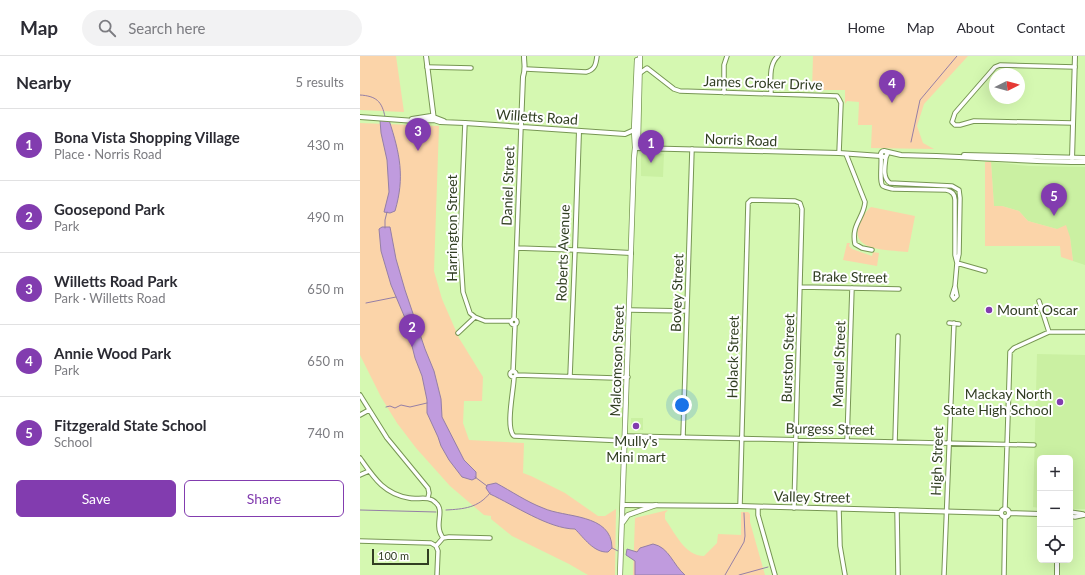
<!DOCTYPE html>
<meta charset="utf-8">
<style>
:root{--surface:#fff;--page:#f2f2f3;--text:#2b2b33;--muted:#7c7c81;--line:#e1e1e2;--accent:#823caf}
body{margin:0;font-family:Lato,sans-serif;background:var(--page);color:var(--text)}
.controls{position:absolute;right:12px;bottom:12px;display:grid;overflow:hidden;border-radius:6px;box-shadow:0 4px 16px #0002}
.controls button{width:36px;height:36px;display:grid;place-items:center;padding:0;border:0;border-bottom:1px solid var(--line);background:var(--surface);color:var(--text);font:20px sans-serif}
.compass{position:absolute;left:629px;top:12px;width:36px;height:36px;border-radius:50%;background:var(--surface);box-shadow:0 4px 16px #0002;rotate:84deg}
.scale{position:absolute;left:12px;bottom:10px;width:57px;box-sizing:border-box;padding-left:4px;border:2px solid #313e22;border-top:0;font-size:11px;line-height:14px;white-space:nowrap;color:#313e22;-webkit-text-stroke:3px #fff;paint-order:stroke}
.you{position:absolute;left:322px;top:349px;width:14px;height:14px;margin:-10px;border:3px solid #fff;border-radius:50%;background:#1a73e8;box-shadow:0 0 0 6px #1a73e833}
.badge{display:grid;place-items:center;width:26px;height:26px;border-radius:50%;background:var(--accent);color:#fff;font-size:13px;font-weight:700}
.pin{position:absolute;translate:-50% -33px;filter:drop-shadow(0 1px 2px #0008)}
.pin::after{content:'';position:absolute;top:21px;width:14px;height:12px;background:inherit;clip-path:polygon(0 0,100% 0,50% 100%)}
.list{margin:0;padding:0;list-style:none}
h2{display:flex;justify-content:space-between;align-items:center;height:52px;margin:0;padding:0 16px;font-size:17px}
h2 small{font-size:13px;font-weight:400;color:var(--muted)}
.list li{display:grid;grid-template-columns:26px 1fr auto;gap:12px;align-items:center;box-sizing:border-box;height:72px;padding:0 16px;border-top:1px solid var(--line)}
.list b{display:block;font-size:15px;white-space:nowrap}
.list p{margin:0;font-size:13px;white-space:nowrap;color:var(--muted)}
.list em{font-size:13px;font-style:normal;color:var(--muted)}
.actions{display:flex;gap:8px;padding:12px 16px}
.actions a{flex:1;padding:9px 0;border:1px solid var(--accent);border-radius:6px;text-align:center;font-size:14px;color:var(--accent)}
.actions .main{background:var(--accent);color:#fff}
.icon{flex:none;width:22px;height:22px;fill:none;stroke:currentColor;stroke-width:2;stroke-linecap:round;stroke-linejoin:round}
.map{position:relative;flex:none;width:725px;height:519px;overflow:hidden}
header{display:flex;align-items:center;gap:24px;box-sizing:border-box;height:56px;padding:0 20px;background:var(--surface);border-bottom:1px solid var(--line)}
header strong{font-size:19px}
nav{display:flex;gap:22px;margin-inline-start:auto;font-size:14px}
.search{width:280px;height:36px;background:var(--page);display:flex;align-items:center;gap:10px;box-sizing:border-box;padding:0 14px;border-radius:22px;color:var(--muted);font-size:15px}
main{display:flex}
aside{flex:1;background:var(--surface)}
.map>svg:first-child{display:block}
.built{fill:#caf0a2}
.green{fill:#fbd4a9}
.water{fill:#c09bde;stroke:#957fa6}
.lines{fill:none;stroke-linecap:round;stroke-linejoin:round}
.stream{stroke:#957fa6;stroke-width:1}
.minor-casing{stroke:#779653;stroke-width:5.5}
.tertiary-casing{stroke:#779653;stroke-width:6}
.secondary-casing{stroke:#779653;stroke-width:6}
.minor{stroke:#fff;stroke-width:3.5}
.tertiary{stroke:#fff;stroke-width:4}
.secondary{stroke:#fff;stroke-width:4.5}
.poi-dot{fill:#823caf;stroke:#fff;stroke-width:1.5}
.labels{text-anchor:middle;stroke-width:4;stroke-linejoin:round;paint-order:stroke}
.street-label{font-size:14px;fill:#313e22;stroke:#fff}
.poi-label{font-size:14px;fill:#313e22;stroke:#fff;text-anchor:start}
</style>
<header>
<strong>Map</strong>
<div class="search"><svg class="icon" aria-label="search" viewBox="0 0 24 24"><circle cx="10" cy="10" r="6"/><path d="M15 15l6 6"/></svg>Search here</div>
<nav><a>Home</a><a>Map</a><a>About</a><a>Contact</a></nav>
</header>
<main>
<aside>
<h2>Nearby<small>5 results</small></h2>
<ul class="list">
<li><span class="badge">1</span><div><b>Bona Vista Shopping Village</b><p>Place · Norris Road</p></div><em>430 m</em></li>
<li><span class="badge">2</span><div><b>Goosepond Park</b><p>Park</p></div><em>490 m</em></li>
<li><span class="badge">3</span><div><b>Willetts Road Park</b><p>Park · Willetts Road</p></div><em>650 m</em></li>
<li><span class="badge">4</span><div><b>Annie Wood Park</b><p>Park</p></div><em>650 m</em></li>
<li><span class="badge">5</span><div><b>Fitzgerald State School</b><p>School</p></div><em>740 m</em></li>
</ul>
<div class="actions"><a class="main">Save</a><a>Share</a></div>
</aside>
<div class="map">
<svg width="725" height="519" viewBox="0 0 725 519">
<rect width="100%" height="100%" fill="#d5f8b1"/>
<path class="built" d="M283 97 304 98 303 121 281 120V99Z
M631 106 669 110 725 111V209L713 205 710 181 697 173 668 165 659 155 642 150H634Z
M677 298 725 299V453H710V402H680V452L673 451Z
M271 362H283V374L273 373 271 371Z"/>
<path class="green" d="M0 0H36L44 56 0 54Z
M453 0H608L564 48 557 70 563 87 574 93 511 92 512 69H498L499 46 487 45 485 48V34H452Z
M0 67 79 70 74 215 82 243 99 282 123 321 122 345H104L103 367 109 384 164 387 163 417 171 420 205 437 238 460H245L256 453 255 519H228L209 508 152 480 131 463V460L124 459 90 430 56 392 37 367 21 341 0 299Z
M625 106H631L634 150H642L659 155 668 165 697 173 706 169 710 181 713 205 701 201 700 190H625Z
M511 151 555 160 548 196C533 194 492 196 498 172 500 163 505 156 511 151Z
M487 187H490L489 190 492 193 512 200 513 196 519 197 517 210 483 204Z
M308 454 305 457V463C315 477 325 500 344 500L357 487 358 478 381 479V456H388L390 458V466L405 519H273L275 462Z"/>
<path class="water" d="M20 64H29C40 98 45 121 35 155L30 157 24 156 29 136 27 104 21 77Z
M22 171H30L36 203 45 234 65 293 74 315 81 343 82 361 104 404 116 416V422L112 424 102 421 89 404 81 390 78 381 67 357V344L62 320 55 302 45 262 31 229 21 195 19 173Z
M136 427C151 435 167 446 183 452 204 462 252 457 252 492L248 496C234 497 224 482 215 473 189 473 154 449 130 438L126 432 127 429Z
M293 488C309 491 313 509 325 519H275V505L266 499 267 493 277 496 280 492Z"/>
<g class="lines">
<path class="stream" d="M0 39C16 40 22 45 25 61
M551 86 560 44 597 0
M25 172V164L27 156
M6 247 36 241
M26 351 30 350 35 352 41 349 50 351 67 347
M115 421 127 430
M0 454 76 456
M86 454C104 453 118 452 130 437
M252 492 260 496
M365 519 384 486 385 480 384 457
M379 519 408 511"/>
<defs>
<path id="minor" d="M67 11 111 12
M166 13 226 16C235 14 236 8 237 0
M280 17 287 12 314 33 320 35 477 40 479 43 481 47 479 97
M364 37V9L367 0
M411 38C411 26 408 9 418 0
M105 67 100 189 103 236 110 257 115 261 125 265H151
M713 67 614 65 600 69H595L592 66 595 57 635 11 640 9 715 11
M486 98 505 146C504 162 491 168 495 188L502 192 512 194
M521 100C522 107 519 127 523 130 526 132 530 132 533 133L586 134C592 135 595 138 595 144V199L597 207
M526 101C525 109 522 122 530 127L592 130 599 134 600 142 599 198 597 207 595 230 597 240 594 243 592 240 595 230
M157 192 215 194 210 320
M597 207 625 215
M441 231 539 233
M679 245 689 276
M270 254 327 255
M154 263 161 71
M151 266a3 3 0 1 1 6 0a3 3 0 1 1-6 0Z
M589 267 599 268
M98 277 115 261
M150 318a3 3 0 1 1 6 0a3 3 0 1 1-6 0Z
M153 316 155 269
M156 319 255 322 268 321
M154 321C154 333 145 372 154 380L266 385
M0 339 27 382 68 432 69 437 68 442
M0 359 9 354
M266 380 674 389
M323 381 332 93
M487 385 492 232
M535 386 538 280
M0 402C14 422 24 438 49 442 58 444 69 439 76 447 83 453 78 463 79 471 79 475 81 479 83 482
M0 419 9 415
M380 450 388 147 391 144 435 145 440 147 442 153 434 452
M398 451V459L415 519
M479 453 480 490 485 519
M645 453 650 296 654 292 689 276H725
M537 454 538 519
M710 456 723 458
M710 460 715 461 725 459
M0 485 71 487 76 490 83 482 89 481 130 482
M76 490 78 495 77 519
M584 519 594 267
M644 519 645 461"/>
<path id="tertiary" d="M66 0 74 64
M0 61 55 65 74 64 80 66 105 67 265 78 274 74
M52 63 71 60 84 65
M161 71 163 21C166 12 164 9 164 0
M219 75 215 194 271 197
M275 92 479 97 521 100
M521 98a3 3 0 1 1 6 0a3 3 0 1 1-6 0Z
M524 95 541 99C603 100 664 106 725 106
M604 99 725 102
M712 103 715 0
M263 449 380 450 641 457
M641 457a4 4 0 1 1 8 0a4 4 0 1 1-8 0Z
M649 457 680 458
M697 519V504"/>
<path id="secondary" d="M275 91 274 74 277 4
M263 466 268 459 296 449
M260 519 274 102 275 92 278 85 280 0"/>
</defs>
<use href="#minor" class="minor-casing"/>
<use href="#tertiary" class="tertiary-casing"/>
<use href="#secondary" class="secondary-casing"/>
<use href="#minor" class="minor"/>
<use href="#tertiary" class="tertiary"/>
<use href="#secondary" class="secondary"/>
</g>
<g class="poi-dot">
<circle cx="629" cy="254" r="4"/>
<circle cx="700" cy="346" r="4"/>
<circle cx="276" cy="370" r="4"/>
</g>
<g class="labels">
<g class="street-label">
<text transform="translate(403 27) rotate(2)" y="5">James Croker Drive</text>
<text transform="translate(177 61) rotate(4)" y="5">Willetts Road</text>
<text transform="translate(381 84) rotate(2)" y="5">Norris Road</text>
<text transform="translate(148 130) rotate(-88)" y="5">Daniel Street</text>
<text transform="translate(92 172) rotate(-90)" y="5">Harrington Street</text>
<text transform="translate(203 197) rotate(-88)" y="5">Roberts Avenue</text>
<text transform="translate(490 221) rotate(1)" y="5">Brake Street</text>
<text transform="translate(317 237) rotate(-88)" y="5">Bovey Street</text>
<text transform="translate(373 301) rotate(-89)" y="5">Holack Street</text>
<text transform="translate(428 302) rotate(-88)" y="5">Burston Street</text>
<text transform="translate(257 305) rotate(-88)" y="5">Malcomson Street</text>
<text transform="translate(479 308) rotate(-88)" y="5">Manuel Street</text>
<text transform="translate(470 373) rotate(1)" y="5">Burgess Street</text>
<text transform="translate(577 405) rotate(-88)" y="5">High Street</text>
<text transform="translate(452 441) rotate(1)" y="5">Valley Street</text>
</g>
<g class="poi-label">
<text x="637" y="259">Mount Oscar</text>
<text x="692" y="343" text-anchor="end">Mackay North<tspan x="692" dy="16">State High School</tspan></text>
<text x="276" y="390" text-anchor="middle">Mully's<tspan x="276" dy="16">Mini mart</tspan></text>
</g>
</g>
</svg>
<div class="controls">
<button>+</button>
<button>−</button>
<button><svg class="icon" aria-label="locate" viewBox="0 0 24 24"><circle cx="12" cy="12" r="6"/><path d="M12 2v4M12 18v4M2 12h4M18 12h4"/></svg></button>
</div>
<svg class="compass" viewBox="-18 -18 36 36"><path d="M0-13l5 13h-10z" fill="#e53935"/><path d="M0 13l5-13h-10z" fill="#7c7c81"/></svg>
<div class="scale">100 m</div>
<div class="you"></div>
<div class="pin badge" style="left:291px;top:107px">1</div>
<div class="pin badge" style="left:52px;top:291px">2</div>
<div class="pin badge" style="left:58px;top:95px">3</div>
<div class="pin badge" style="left:532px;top:47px">4</div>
<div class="pin badge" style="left:694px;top:160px">5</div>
</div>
</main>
